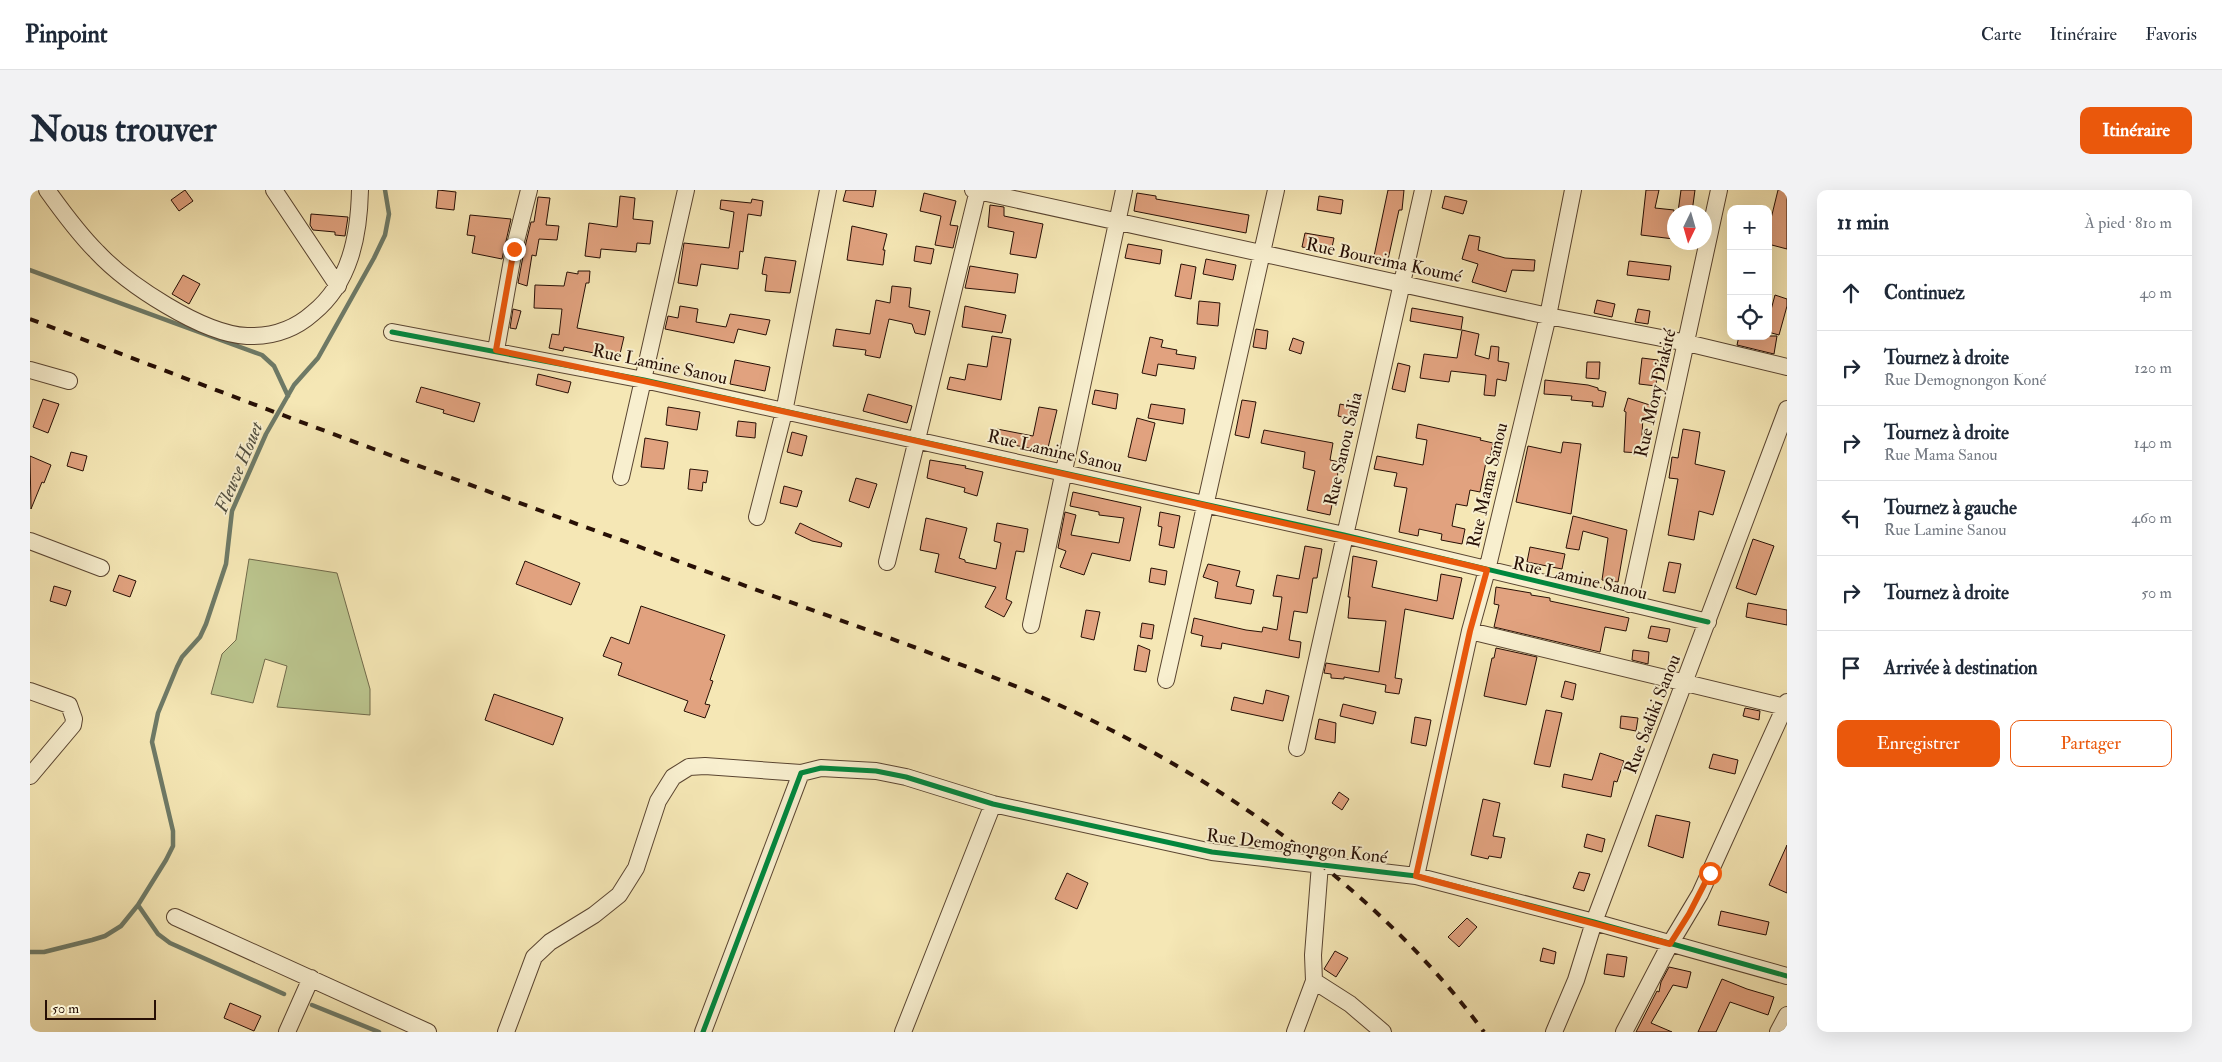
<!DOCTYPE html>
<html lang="fr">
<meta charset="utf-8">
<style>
:root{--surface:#fff;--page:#f2f2f3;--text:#1f2937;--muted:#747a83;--line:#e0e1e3;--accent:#ea580c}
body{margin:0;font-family:"IM FELL Double Pica",serif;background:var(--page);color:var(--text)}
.controls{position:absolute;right:15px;top:15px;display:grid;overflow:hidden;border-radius:10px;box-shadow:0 5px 20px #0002}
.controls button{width:45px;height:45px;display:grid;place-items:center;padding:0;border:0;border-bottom:1px solid var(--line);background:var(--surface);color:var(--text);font:25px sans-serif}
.compass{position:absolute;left:1637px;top:15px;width:45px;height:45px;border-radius:50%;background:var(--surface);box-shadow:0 5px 20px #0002;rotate:185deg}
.scale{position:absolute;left:15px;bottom:12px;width:111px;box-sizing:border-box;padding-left:5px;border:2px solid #270f05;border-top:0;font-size:14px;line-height:18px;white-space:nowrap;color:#270f05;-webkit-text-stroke:4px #f8efcf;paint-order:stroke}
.stop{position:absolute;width:15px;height:15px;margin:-11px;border:4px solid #ea580c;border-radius:50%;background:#fff}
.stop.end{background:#ea580c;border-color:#fff;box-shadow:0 1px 5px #0008}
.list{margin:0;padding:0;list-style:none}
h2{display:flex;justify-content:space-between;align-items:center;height:65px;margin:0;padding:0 20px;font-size:21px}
h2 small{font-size:16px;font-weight:400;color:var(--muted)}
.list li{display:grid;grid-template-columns:32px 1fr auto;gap:15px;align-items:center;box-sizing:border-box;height:75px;padding:0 20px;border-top:1px solid var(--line)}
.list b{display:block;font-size:19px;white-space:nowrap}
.list p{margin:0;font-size:16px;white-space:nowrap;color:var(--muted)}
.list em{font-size:16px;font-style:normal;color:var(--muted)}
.actions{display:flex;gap:10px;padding:15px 20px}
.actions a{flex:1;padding:11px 0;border:1px solid var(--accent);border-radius:10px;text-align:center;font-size:18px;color:var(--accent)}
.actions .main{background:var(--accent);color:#fff}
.icon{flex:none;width:28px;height:28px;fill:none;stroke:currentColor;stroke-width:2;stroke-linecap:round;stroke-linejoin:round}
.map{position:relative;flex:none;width:1757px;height:842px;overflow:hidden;border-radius:10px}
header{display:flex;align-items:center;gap:30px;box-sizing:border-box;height:70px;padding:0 25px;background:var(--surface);border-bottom:1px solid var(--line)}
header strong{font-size:24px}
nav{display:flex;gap:28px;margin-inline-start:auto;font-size:18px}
.intro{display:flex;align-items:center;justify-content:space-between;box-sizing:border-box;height:120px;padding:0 30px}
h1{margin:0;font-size:35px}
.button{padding:12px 22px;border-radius:10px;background:var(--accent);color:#fff;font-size:18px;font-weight:700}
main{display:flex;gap:30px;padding:0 30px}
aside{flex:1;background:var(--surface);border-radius:10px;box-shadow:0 5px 20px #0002}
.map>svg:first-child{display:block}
.green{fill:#bbc58e;stroke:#716a4a}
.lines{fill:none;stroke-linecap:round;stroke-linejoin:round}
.stream{stroke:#6e7a67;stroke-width:4.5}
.building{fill:#e1a27f;stroke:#270f05}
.minor-casing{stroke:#5a4531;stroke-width:18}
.minor{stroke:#f8efcf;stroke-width:16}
.rail{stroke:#270f05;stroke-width:4;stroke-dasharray:9 9;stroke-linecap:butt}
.cycleway-casing{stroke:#f8efcf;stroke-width:8}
.cycleway{stroke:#00873e;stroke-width:5}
.route{stroke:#ea580c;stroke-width:6}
.labels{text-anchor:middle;stroke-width:4;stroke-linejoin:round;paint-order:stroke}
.street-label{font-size:18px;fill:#270f05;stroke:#f8efcf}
.water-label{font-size:19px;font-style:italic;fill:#504d3e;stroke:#f8efcf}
</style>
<header>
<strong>Pinpoint</strong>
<nav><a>Carte</a><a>Itinéraire</a><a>Favoris</a></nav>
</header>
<div class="intro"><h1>Nous trouver</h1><a class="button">Itinéraire</a></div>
<main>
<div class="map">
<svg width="1757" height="842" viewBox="0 0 1757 842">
<rect width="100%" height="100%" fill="#f5e7b5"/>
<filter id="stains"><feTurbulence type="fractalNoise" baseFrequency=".004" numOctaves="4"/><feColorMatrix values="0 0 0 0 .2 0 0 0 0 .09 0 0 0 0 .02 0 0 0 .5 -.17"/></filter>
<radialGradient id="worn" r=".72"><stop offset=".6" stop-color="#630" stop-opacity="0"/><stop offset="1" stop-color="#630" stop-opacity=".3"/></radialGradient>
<path class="green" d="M219 369 307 383 340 499V525L247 517 257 476 235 469 223 513 181 504 192 464 206 450Z"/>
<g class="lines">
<path class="stream" d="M0 80 232 165 244 176 258 206
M108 715 128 744 140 753 254 804
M0 762H14L62 750 75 746 91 736 108 715 136 670 143 656V641L122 552 128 523 147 477 152 467 170 447 176 434 196 374 202 321 236 244 264 195 288 168 344 68 355 45 359 24 355 0
M282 815 349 842"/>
</g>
<path class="building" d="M155 0 163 11 149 21 141 10Z
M408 0 426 2 424 20 406 18Z
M816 0H846L843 17 813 11Z
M1358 0H1374L1372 20H1369L1357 74 1343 71Z
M1616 0H1629L1625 18 1644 20V49L1611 45Z
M1651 0H1665L1662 22H1648Z
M1748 0H1757V59L1738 54V41Z
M894 3 926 11 920 35 928 36 923 58 905 55 911 26 890 21Z
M1107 3 1126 6V9L1219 25 1216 43 1104 21Z
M590 6 605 8 603 29 623 31 620 54 607 53 606 62 571 59 570 68 555 66 559 33 587 37Z
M1289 6 1313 10 1311 24 1287 20Z
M1415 6 1437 11 1433 24 1412 18Z
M508 7 520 8 516 35 529 36 527 50 509 49 506 66 502 65 497 96 488 93 494 61 501 32H504Z
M722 9 733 11 731 26 718 24 713 62 710 61 708 79 671 74 667 96 648 93 654 53 699 58 704 22 690 19 691 10 721 13Z
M960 15 974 17V26L1013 34 1006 68 980 64 984 42 958 37Z
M281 24 318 27 315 46 305 45V42L283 40 280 35Z
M440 25 481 29 472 69 442 63 445 46 437 45Z
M822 36 857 44 853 60H855L853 75 817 70Z
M1275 43 1304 48 1301 62 1272 57Z
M1439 45 1450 47 1448 60 1475 68 1505 70 1504 81 1482 80 1476 102 1442 92 1448 74 1432 69Z
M1098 54 1132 60 1130 74 1095 68Z
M886 56 904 59 901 74 884 71Z
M735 67 766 71 760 103 735 101 737 85 732 84Z
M1176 69 1206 75 1203 90 1173 84Z
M1599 71 1641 76 1639 90 1597 85Z
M1151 74 1166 77 1161 109 1145 106Z
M940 76 988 84 985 103 935 98Z
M548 81H560L559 93H556L547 138 594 147 589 168 534 157 533 161 519 158 522 144 529 145 532 119 504 118 505 95 534 96 537 82 548 84Z
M153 85 170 94 159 114 142 104Z
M862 96 881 98 879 117 900 121 895 145 885 143 882 134 859 129 850 168 835 165 836 160 803 156 806 139 840 144 846 110 860 113Z
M1745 105 1757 109V116L1749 145 1738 142V131Z
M1567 110 1585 114 1582 127 1564 123Z
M1169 111 1190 113 1188 136 1167 134Z
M650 116 668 119 666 132 696 137 700 124 740 130 736 145 708 139 704 153 635 139 638 126 648 128Z
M935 116 976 125 972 143 932 137Z
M1382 118 1433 127 1431 140 1380 131Z
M483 119 491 121 486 139 480 138Z
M1608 119 1620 121 1618 134 1605 132Z
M1226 139 1238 141 1236 159 1223 157Z
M1432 140 1449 144 1445 165 1459 169 1461 156 1469 157 1468 171 1479 173 1476 191 1467 189 1465 206 1454 205 1456 185 1421 181 1419 192 1390 188 1394 164 1427 168Z
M962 146 981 149 971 210 917 199 920 187 935 190 938 174 957 177Z
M1709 146H1747L1744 164 1707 155Z
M1120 147 1133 150 1131 157 1147 160 1146 164 1166 167 1164 179 1128 174 1126 186 1112 183Z
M1263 148 1274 152 1271 164 1259 160Z
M1612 168 1628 170 1626 196 1609 194Z
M705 170 740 177 735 201 700 194Z
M1557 172H1570L1569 189 1556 188Z
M1368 173 1380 176 1375 202 1362 199Z
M508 184 541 192 538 203 506 195Z
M1515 190 1558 195 1568 198V200L1576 202 1573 217 1562 216 1563 212 1541 210 1542 206 1514 204Z
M391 197 450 213 444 232 413 223 414 220 386 212Z
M1065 200 1088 204 1086 219 1062 214Z
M838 204 882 216 877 233 833 221Z
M1598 208 1623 216 1619 228 1613 226 1611 263 1594 262 1596 222 1594 221Z
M13 209 29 214 18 243 3 237Z
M1212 210 1226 212 1219 248 1205 245Z
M1121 214 1155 219 1153 234 1118 228Z
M1310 214 1323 217 1320 229 1308 226Z
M638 217 670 222 667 240 636 235Z
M1009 217 1027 220 1017 262 965 251 967 239 1003 246Z
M1107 228 1125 233 1116 271 1098 267Z
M708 231 726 233 725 248 706 246Z
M1388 234 1451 248 1450 250 1463 253 1459 273 1456 272 1450 302 1440 300 1437 316 1426 314 1422 336 1435 339 1432 354 1411 350 1412 344 1389 339 1388 346 1369 342 1377 298 1364 296 1367 283 1344 279 1347 266 1393 275 1397 250 1386 248Z
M1653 239 1670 242 1665 274 1695 281 1683 325 1669 321 1664 350 1638 345 1648 289 1639 288 1642 267 1648 268Z
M1234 240 1303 253 1300 270 1310 272 1300 325 1277 320 1285 281 1273 278 1275 262 1231 253Z
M762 242 777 246 772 266 757 262Z
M615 248 638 252 634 279 611 277Z
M1533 252 1551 254 1541 324 1486 312 1498 256 1531 263Z
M41 262 57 266 53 281 37 276Z
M0 266 21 275 14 293 12 292 1 319Z
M900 270 936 276 935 278 953 282 947 306 934 302 935 298 897 288Z
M660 279 678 281 676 293 673 292 672 301 658 299Z
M826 288 847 294 839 318 819 311Z
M754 296 772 301 767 317 750 313Z
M1043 302 1111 317 1100 371 1062 363 1054 385 1030 377 1036 361 1028 358 1035 322 1046 325 1041 345 1089 353 1094 328 1069 325V322L1040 316Z
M1130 322 1150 326 1144 358 1129 355 1132 337 1128 336Z
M1543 326 1597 340 1588 392 1572 390 1578 348 1553 341 1549 360 1536 358Z
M896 328 937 338 929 368 935 370V372L966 379 971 353 964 351 967 333 998 339 994 362 986 361 976 409 982 412 974 427 955 417 966 397 905 382 909 364 890 360Z
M770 333 812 353 811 357 782 351 765 343Z
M1723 349 1744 356 1726 405 1706 398Z
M1275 356 1292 359 1287 388H1283L1277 423 1264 421 1259 450 1271 452 1269 468 1192 453 1191 459 1171 456 1173 446 1161 443 1164 428 1216 440 1232 442 1233 437 1247 440 1252 407 1243 406 1247 385 1269 389Z
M1500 357 1535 364 1532 379 1497 372Z
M1323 366 1347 371 1342 397 1407 411 1411 384 1432 388 1423 429 1375 419 1365 488 1372 489 1369 504 1355 502 1356 495 1314 487V489L1301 488V484L1294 483 1296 473 1349 482 1356 431 1318 428 1320 407H1318Z
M495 371 550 393 541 415 486 394Z
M1639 372 1651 374 1645 403 1633 401Z
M1178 374 1210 381 1206 396 1224 400 1221 414 1185 408 1188 392 1173 387Z
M1121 378 1137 381 1135 395 1119 392Z
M89 385 106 391 100 407 83 401Z
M24 396 41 401 36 416 20 411Z
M1466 397 1501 403V405L1520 408V411L1599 428 1596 441 1575 437 1570 462 1464 437 1469 415 1464 414Z
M1718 413 1757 420V435L1716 427Z
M611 416 695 445 680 490 683 491 675 514 680 515 675 528 654 521 658 511 588 485 592 473 573 466 581 447 599 454Z
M1056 420 1070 422 1064 450 1051 447Z
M1112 433 1124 435 1122 449 1110 447Z
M1621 436 1640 439 1637 452 1618 448Z
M1108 455 1120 460 1116 482 1104 480Z
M1466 458 1507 467 1496 515 1454 506 1462 468H1464Z
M1603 460 1619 462 1618 474 1602 470Z
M1535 491 1546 494 1543 510 1531 507Z
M1236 500 1259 506 1253 531 1201 520 1204 507 1233 514Z
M464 504 533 528 523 555 455 530Z
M1313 514 1346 522 1343 534 1310 526Z
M1715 518 1730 521 1729 530 1713 526Z
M1516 520 1532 523 1520 577 1504 574Z
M1591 526 1608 528 1606 541 1590 538Z
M1385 527 1401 530 1396 556 1381 553Z
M1289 529 1306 533 1305 553 1285 549Z
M1570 563 1594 571 1587 592 1584 591 1581 607 1532 597 1534 584 1562 590Z
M1683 564 1708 570 1705 584 1679 578Z
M1309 602 1319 609 1312 620 1302 613Z
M1453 609 1470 613 1463 646 1475 648 1471 668 1459 666 1458 669 1441 665Z
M1626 625 1660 632 1653 668 1618 656Z
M1557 644 1575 649 1572 662 1554 657Z
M1757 655V703L1739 695Z
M1549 682 1560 684 1554 701 1543 698Z
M1037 683 1058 693 1047 719 1025 709Z
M1691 721 1739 732 1736 745 1688 735Z
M1437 728 1447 737 1429 757 1418 747Z
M1513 758 1526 762 1524 774 1510 771Z
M1305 761 1318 768 1306 787 1294 779Z
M1577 764 1597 767 1594 787 1574 784Z
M1639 777 1661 782 1657 798 1643 795 1621 833 1642 842H1606L1627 801 1629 802 1631 792Z
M1692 789 1717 799 1744 807 1738 825 1700 812 1686 842H1668Z
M200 813 231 826 224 841 194 828Z"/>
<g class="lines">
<defs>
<path id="minor" d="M17 0C32 21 48 43 67 62 97 94 172 144 217 146 242 147 265 139 283 123 320 93 329 46 330 0
M244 0 308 96
M943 0 1518 126 1657 153 1757 177
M362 142 614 190 1314 345 1678 432
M466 160 484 59 499 0
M0 180 39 191
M591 287 656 0
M727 327 754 222 798 0
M0 351 71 378
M857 372 948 0
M1599 414 1689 0
M1001 435 1094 0
M1440 441 1755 517
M1136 490 1246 0
M0 501 39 515 44 529 43 535 0 586
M1267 558 1393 0
M1386 686 1440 441 1457 380 1518 126 1543 0
M145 727 398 842
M1284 791 1320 814 1353 842
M257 842 281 788
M476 842 504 767 520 752 564 725 589 705 606 678 628 611 643 587 659 577 675 576 771 583 791 578 846 581 876 587 963 614 1182 662 1386 686 1564 732 1757 786
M673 842 771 583
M873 842 963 614
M1265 842 1284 791 1283 765 1290 674
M1524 842 1546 790 1564 732 1757 219
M1594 842 1640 754 1670 704 1757 512
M1748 842 1757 825"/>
</defs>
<use href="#minor" class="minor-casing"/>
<use href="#minor" class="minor"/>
<path class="rail" d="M0 129C200 206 401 281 602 354 682 384 763 413 843 442 922 471 1003 500 1079 539 1220 610 1360 714 1454 842"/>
<defs>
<path id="cycleway" d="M362 142 614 190 1314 345 1678 432
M673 842 771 583 791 578 846 581 876 587 963 614 1182 662 1386 686 1564 732 1757 786"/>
</defs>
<use href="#cycleway" class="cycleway-casing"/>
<use href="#cycleway" class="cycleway"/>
</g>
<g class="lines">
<path class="route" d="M484 59 466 160C702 208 938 263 1173 315 1268 337 1363 357 1457 380L1440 441 1386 686 1640 754 1659 724 1680 683"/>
</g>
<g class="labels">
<g class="street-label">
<text transform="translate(1354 70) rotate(12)" y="6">Rue Boureima Koumé</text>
<text transform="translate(630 174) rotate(12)" y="6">Rue Lamine Sanou</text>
<text transform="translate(1625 203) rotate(-77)" y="6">Rue Mory Diakité</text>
<text transform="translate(1313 259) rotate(-77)" y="6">Rue Sanou Salia</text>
<text transform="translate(1025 261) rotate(13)" y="6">Rue Lamine Sanou</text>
<text transform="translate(1457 295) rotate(-77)" y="6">Rue Mama Sanou</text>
<text transform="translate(1550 388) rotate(13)" y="6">Rue Lamine Sanou</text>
<text transform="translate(1622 524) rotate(-69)" y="6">Rue Sadiki Sanou</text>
<text transform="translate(1267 656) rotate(7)" y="6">Rue Demognongon Koné</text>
</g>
<g class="water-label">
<text transform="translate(208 277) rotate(-67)" y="7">Fleuve Houet</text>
</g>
</g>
<rect width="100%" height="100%" filter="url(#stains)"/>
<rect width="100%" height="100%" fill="url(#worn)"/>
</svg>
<div class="controls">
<button>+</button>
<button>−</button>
<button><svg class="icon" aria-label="locate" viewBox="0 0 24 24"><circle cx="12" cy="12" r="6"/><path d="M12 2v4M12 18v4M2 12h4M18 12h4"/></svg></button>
</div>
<svg class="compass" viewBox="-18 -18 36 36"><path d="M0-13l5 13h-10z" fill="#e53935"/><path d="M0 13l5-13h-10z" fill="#747a83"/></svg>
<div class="scale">50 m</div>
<div class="stop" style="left:1680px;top:683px"></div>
<div class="stop end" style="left:484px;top:59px"></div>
</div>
<aside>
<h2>11 min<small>À pied · 810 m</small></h2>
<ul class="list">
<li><svg class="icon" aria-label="ahead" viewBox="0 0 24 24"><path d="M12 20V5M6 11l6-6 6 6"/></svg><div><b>Continuez</b></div><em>40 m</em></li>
<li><svg class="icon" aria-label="right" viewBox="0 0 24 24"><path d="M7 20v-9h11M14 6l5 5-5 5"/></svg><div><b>Tournez à droite</b><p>Rue Demognongon Koné</p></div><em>120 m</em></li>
<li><svg class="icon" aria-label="right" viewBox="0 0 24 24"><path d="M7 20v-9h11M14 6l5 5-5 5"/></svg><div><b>Tournez à droite</b><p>Rue Mama Sanou</p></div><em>140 m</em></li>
<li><svg class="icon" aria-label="left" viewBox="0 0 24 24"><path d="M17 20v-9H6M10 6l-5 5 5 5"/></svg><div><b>Tournez à gauche</b><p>Rue Lamine Sanou</p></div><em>460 m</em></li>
<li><svg class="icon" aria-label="right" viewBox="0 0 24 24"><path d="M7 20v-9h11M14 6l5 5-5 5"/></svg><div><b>Tournez à droite</b></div><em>50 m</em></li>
<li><svg class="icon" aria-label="arrive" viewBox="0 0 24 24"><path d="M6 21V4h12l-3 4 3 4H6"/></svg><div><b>Arrivée à destination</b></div></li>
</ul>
<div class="actions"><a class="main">Enregistrer</a><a>Partager</a></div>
</aside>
</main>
